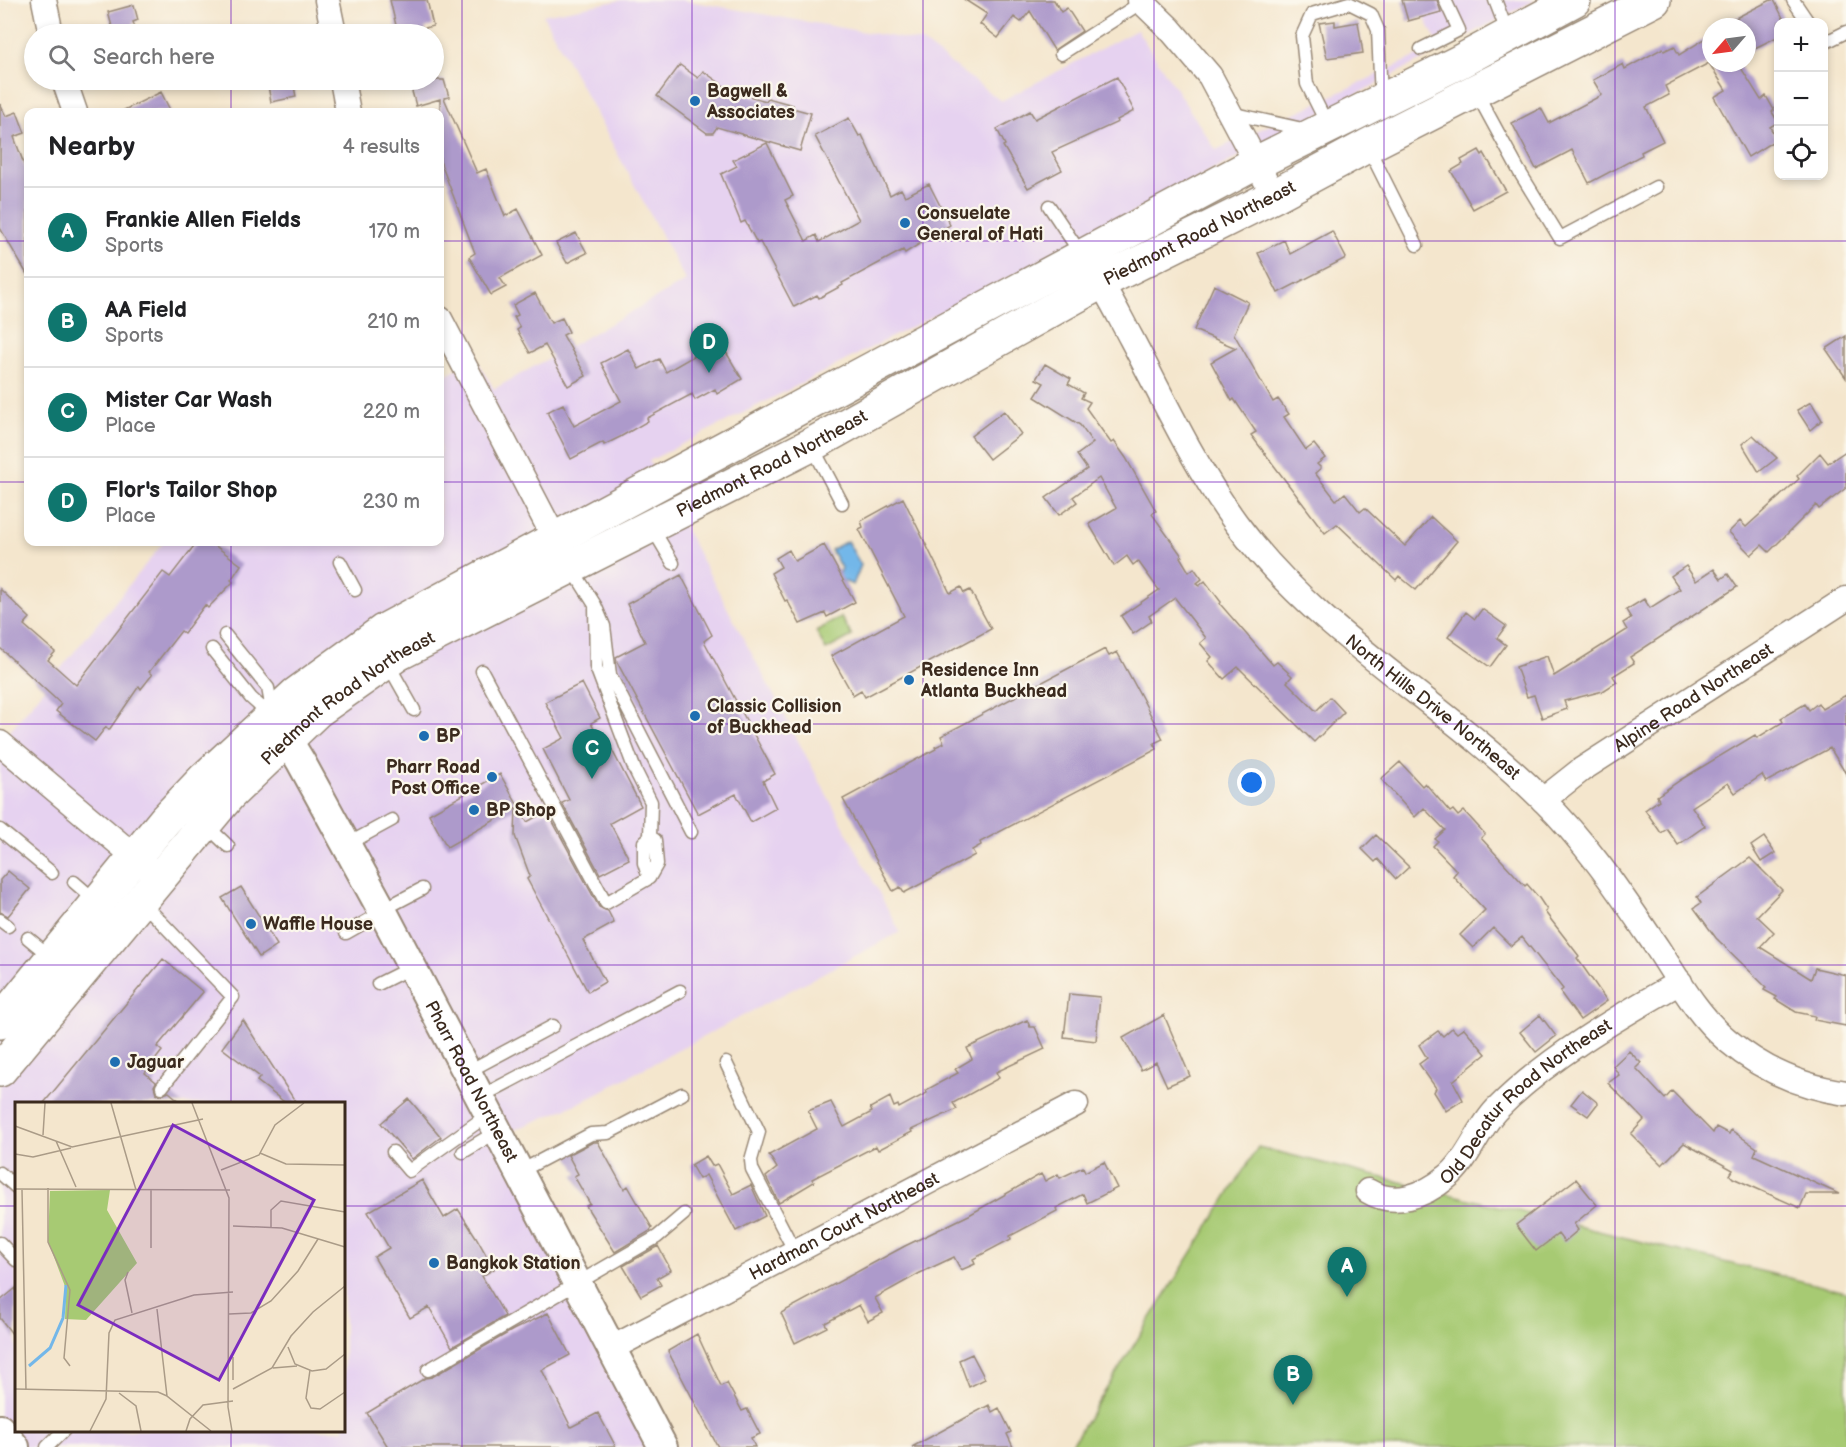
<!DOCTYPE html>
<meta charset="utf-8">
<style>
:root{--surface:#fff;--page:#f2f2f2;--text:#202124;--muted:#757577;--line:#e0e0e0;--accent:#0f766e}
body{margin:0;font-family:"Balsamiq Sans",sans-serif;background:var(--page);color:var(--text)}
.controls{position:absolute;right:18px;top:18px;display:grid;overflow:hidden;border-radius:12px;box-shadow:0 3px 9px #0003}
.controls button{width:54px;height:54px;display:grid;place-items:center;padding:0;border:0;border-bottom:2px solid var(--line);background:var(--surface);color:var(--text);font:30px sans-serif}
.compass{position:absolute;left:1702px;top:18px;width:54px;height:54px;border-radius:50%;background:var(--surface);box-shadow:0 3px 9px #0003;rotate:242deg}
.you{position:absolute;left:1252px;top:783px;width:21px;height:21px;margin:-15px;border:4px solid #fff;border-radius:50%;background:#1a73e8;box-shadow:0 0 0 9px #1a73e833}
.badge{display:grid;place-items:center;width:39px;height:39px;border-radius:50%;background:var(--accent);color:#fff;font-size:20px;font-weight:700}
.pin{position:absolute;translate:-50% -50px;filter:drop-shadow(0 2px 3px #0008)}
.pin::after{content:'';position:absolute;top:32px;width:21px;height:18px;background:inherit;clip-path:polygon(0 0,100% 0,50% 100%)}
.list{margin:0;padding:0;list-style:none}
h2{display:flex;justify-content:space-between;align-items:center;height:78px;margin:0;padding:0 24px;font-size:26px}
h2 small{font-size:20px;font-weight:400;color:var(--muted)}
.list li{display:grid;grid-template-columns:39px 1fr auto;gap:18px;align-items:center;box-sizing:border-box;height:90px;padding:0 24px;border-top:2px solid var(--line)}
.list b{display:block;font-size:22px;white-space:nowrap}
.list p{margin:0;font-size:20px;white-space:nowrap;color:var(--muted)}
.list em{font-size:20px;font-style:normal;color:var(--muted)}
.icon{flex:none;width:33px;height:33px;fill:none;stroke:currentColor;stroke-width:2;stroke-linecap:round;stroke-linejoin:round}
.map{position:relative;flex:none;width:1846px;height:1447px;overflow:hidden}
.search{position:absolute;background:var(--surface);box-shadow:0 3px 9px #0003;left:24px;top:24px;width:420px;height:66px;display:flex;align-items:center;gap:15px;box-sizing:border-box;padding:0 21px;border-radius:33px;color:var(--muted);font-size:22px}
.panel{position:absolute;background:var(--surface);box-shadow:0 3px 9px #0003;left:24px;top:108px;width:420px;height:438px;border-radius:12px}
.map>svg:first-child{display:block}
.built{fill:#e6d2f0;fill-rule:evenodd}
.green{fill:#a7ca73;stroke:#717a48;stroke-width:1.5}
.water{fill:#73b7e9;stroke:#577084;stroke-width:1.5}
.building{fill:#ad9acb}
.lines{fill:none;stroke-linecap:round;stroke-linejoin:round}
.service-casing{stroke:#988876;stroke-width:15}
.minor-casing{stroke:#988876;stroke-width:27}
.tertiary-casing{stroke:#988876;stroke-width:32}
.secondary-casing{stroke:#988876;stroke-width:36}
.service{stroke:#fff;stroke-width:12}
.minor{stroke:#fff;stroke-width:24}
.tertiary{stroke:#fff;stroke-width:28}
.secondary{stroke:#fff;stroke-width:33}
.grid{fill:none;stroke:#7b2cbf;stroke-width:1.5;stroke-opacity:0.55}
.poi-dot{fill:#1f6fb2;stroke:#fbf7ec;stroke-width:2}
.labels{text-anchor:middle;stroke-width:4.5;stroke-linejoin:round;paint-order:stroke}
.poi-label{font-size:18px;font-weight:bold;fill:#3b2a1e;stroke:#fbf7ec;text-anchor:start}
.street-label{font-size:18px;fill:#3b2a1e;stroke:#fbf7ec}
.inset-river{fill:none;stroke:#73b7e9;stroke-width:3}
.inset-road{fill:none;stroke:#aa9b87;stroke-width:1.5}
.view{fill:#7b2cbf;fill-opacity:0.15;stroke:#7b2cbf;stroke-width:3}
.inset-edge{fill:none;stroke:#3b2a1e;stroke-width:3}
</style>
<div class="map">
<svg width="1846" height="1447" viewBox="0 0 1846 1447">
<rect width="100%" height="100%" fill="#fbf7ec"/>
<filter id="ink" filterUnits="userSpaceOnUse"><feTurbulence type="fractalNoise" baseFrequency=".0167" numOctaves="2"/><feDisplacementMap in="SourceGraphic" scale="12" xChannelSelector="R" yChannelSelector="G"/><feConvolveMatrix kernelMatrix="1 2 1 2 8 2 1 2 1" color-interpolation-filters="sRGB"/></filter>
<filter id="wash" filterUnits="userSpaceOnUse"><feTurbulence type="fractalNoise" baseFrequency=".008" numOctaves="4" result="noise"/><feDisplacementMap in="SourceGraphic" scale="24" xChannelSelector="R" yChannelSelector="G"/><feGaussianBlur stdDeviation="1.35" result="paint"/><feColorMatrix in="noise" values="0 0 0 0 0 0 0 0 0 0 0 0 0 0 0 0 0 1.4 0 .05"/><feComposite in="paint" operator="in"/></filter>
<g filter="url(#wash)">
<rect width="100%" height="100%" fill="#f4e6cd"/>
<path class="built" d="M622 0H682L922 42 1001 101 1137 30 1216 150 1439 46 1416 0H1535L1062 250 649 461 900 932 579 1103 507 1133 664 1447H0V743L164 542H440V378L476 358 494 389 686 281 543 15ZM16 1104H344V1430H16Z"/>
<path class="green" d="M841 617 852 636 826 650 816 631Z
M1258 1147 1846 1292V1447H1070Z"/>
<path class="water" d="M847 541 861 565 853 585 841 580 838 575 841 568 831 550Z"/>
<g id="blocks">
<path class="building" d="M390 0H427L433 26 425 28 427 34H398Z
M965 0H1054L1061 12 1067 8 1082 31 1054 50 1030 11 1021 22 1014 17 998 38 980 24 987 14Z
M1402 0H1437L1441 12 1408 21Z
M1771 0H1774L1785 22H1779V36L1747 52V27H1718Z
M134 5 138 20 133 22 137 34H114L108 12Z
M1335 21V26L1358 22 1363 53 1327 58 1319 23Z
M1711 35V62L1709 63H1738L1761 100 1766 96 1774 110 1772 112 1778 122 1770 127 1777 139 1748 157 1714 97 1726 90 1709 63 1665 86 1669 95 1646 107 1663 141 1641 152 1642 155 1589 183 1572 150 1536 169 1512 123 1541 108 1549 123 1602 95 1593 80 1623 64 1625 69 1663 48 1664 51 1674 46 1679 55Z
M680 65 698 78 703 71 731 91 766 101 768 98 793 105 792 108 811 113 800 151 717 127 713 133H707L657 96Z
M1117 77 1134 111 1117 120 1118 122 1052 152 1062 170 1028 188 1003 146 1005 145 997 129 1030 111 1035 119Z
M267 80H293L296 97 271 102Z
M411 80H444L449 97 444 98 477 173 486 169 505 216 518 209 542 255 500 278 506 287 491 295 469 257 475 253 440 161V99L416 106 410 84H413Z
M161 92 171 112H120Z
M0 104 6 116 17 112 25 133 14 137 28 175V276L0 228Z
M849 118 859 136 862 135 890 195 901 189 905 196 929 184 950 225 905 253 903 250 842 283 843 285 819 298 817 295 794 307 760 242 757 243 745 221 741 223 721 174 737 166 733 160 767 143 793 196 785 200 806 241 816 235 819 242 859 220 815 136Z
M1479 150 1482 155 1484 153 1506 191 1473 209 1451 171 1463 164 1461 160Z
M1332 231 1346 258 1278 293 1258 253 1284 240 1290 254Z
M576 233 587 253 567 263 556 243Z
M1214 285 1248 302 1234 334 1273 402 1278 399 1289 414 1284 417 1306 450 1314 444 1325 458 1317 464 1321 468 1315 473 1336 500 1345 493 1360 512 1365 508 1405 546 1431 517 1457 541 1416 590 1399 576 1396 580 1337 524 1325 533 1251 435 1256 432 1234 399 1232 401 1211 362 1236 348 1194 330Z
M535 293 551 323 562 318 569 332 563 335 586 376 568 386 545 345 530 353 517 330 520 328 514 317 518 315 513 305Z
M1846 336V378L1826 349Z
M711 346 718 357 726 352 742 379 717 394 715 389 695 400 692 394 647 418 648 421 620 437 604 445 603 442 571 459 547 412 563 404 574 426 621 401 601 363 628 349 639 369 659 359 666 372Z
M1045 364 1071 379 1068 384 1084 393 1081 398 1090 402 1086 408 1111 443 1114 441 1126 458 1156 511 1152 514 1182 556 1180 557 1189 572 1194 568 1202 579 1197 583 1199 586 1205 581 1221 602 1220 604 1273 665 1277 662 1292 676 1287 682 1316 711 1330 697 1344 712 1314 742 1238 667 1224 679 1208 661 1212 657 1200 643 1206 638 1175 598 1149 616 1152 621 1133 634 1121 616 1159 590 1138 561 1133 565 1127 556 1114 566 1089 524 1116 508 1099 478 1073 497 1077 502 1059 515 1046 498 1087 469 1077 455 1093 443 1080 425 1035 397 1044 383 1036 379Z
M1811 402 1822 420 1810 430 1797 410Z
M1004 411 1021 434 989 459 971 436Z
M1753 435 1777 458 1759 472 1742 444Z
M1846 451V488L1819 509 1816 505 1769 552 1762 545 1751 555 1729 532 1740 521 1746 527 1799 479 1797 476 1820 453 1828 463Z
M903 498 950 593 961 587 964 593 970 590 991 629 865 697 861 690 853 695 831 656 904 616 859 529 863 527 861 521Z
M197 542H210L241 565 231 580 233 582 208 608 205 605 184 633 181 631 149 672 152 675 141 689 139 686 109 730 106 727 95 741 56 711 61 704 0 648V589L30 618 24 625 55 652 48 660 76 685 163 572 170 577Z
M824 545 855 602 827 617 825 613 800 624 787 600 785 601 771 573 781 567 776 558 789 550 795 561Z
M1686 566 1696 581 1714 569 1721 579 1728 574 1737 587 1630 657 1634 663 1613 676 1617 682 1603 691 1564 701 1567 709 1542 718 1534 695 1527 697 1516 667 1547 656 1554 676 1627 630 1623 623 1631 618 1626 610 1644 599 1650 608 1680 589 1671 576Z
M681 575 712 635 704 641 775 774 763 781 776 808 751 822 736 794 698 814 617 662 616 657 645 642 627 604Z
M1482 609 1506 626 1497 638 1506 645 1490 667 1448 637 1466 612 1475 619Z
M1105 649 1109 656 1117 652 1142 698 1163 739 1154 743 1157 749 980 842 981 845 972 850 975 855 904 893 900 887 893 891 843 799 936 749 935 747 944 743 941 736Z
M582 683 600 718 591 723 605 751 611 748 641 806 610 823 629 859 600 874 562 803 569 800 543 749 564 738 545 702Z
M1846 695V774L1830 748 1766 782 1762 775 1735 793 1728 783 1692 807 1705 826 1678 845 1667 829 1661 833 1645 810 1659 800 1657 796 1682 779 1755 735 1757 738 1783 722 1781 718 1805 704 1809 710 1818 703 1822 709Z
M1400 762 1422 786 1425 783 1450 812 1453 810 1458 816 1464 811 1485 834 1481 838 1525 886 1527 884 1539 898 1547 910 1545 912 1579 956 1577 958 1607 1001 1580 1020 1560 992 1563 989 1522 937 1511 946 1493 928 1473 948 1460 935 1485 910 1453 876 1457 871 1433 846 1438 841 1435 839 1445 830 1424 808 1415 817 1381 779Z
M500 774 527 822 547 811 599 907 608 911 614 923 583 940 605 982 588 992 527 879 530 876 515 836 516 808 447 847 429 814Z
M1376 835 1409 867 1396 879 1378 859 1375 862 1362 849Z
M1764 837 1775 853 1761 862 1751 846Z
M1750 858 1782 890 1757 916 1774 932 1760 947 1811 979 1815 968 1846 975V1026L1814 1020 1815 1016 1796 1012 1775 999 1777 997 1764 990 1766 987 1716 938 1694 908 1701 903 1697 897Z
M8 871 30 889 8 916 0 912V880Z
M241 887 277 945 259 957 222 898Z
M163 959 203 992 157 1047 162 1051 145 1073 156 1082 154 1086 156 1093 161 1095 169 1092 183 1104H43Z
M1069 994 1100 997 1096 1041 1064 1037Z
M1164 1015 1190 1076 1167 1086 1156 1062 1141 1070 1123 1038Z
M1540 1015 1556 1036 1536 1052 1520 1032Z
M243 1020 271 1064 297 1104H287L257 1081 260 1077 222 1048Z
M1027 1020 1030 1027H1035L1045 1049 996 1072 999 1078 953 1103 957 1109 911 1130 912 1132 878 1150 876 1146 812 1179 814 1182 779 1203 766 1177 777 1168 769 1155 817 1129 808 1111 831 1102 844 1127 872 1112 870 1108 890 1097 894 1107 898 1105 899 1108 927 1093 926 1090 958 1073 955 1069 972 1059 967 1048Z
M1452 1028 1457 1033 1464 1028 1486 1054 1453 1081 1463 1100 1446 1111 1434 1092 1436 1088 1419 1064 1427 1058 1419 1045 1438 1031 1443 1036Z
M1629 1051 1641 1063 1636 1068 1665 1099 1672 1091 1713 1133 1716 1127 1729 1134 1731 1130 1757 1148 1754 1155 1839 1194H1806L1800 1208 1733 1178 1730 1175 1733 1170 1684 1143 1662 1165 1631 1134 1644 1120 1608 1083 1619 1075 1613 1066Z
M1582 1090 1598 1103 1588 1116 1571 1104Z
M409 1099 441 1137 412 1159 381 1123Z
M593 1142H598L624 1189 628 1186 652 1228 650 1231 615 1252 586 1206 590 1204 574 1176 578 1174 568 1155Z
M706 1156 712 1166 717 1164 733 1194 751 1185 765 1216 736 1231 706 1175 699 1179 691 1165Z
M1104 1162 1117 1188 1087 1203 1083 1194 1056 1208 1057 1211 1010 1236 1011 1239 973 1259 975 1264 961 1270 954 1257 920 1273 875 1298 883 1313 868 1321 859 1305 825 1323 827 1327 795 1343 781 1313 905 1246 969 1215 1041 1174 1045 1181 1058 1174 1060 1178 1083 1167 1085 1172Z
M1576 1179 1597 1205 1574 1224 1578 1230 1564 1242 1558 1234 1536 1251 1516 1225Z
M422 1180 444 1218 458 1209 476 1237 494 1269 482 1276 505 1316 452 1347 429 1307 410 1318 374 1257 389 1248 368 1212Z
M658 1246 671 1270 657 1278 661 1285 641 1296 623 1266Z
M16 1288V1339L0 1318V1301Z
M548 1313 570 1355 542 1370 571 1427 598 1413 616 1447H388L367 1413 425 1378 432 1377 513 1330Z
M697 1334 721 1386 727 1383 742 1411 747 1409 760 1434 751 1438 755 1447H718L672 1359 668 1351Z
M972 1354 985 1379 969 1387 959 1360Z
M989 1405 992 1412 999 1408 1011 1432 1007 1434 1013 1447H912Z"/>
</g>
</g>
<g filter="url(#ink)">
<use href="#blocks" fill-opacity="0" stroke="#988876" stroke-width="1.5"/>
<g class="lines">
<defs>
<path id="service" d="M1495 0 1508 34
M1793 0 1808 22
M1824 43 1846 32
M1421 49 1459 30 1445 0
M1061 54 1142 2
M1476 92 1519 171 1560 238 1656 187
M1230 113 1307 130
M1328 126 1307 84 1302 36 1312 14 1349 3 1371 14 1378 30 1381 99
M1368 147 1417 245
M1049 206 1081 254
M812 446 842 503
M651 526 673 563
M340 562 355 590
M571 567 595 605 604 626 610 675 691 832
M225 635 268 688 272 710
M212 649 251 698 270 715
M388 664 414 710
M482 671 606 903 649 878 644 863V842L650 837 651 802 635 770 596 667 595 605
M205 824 228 846
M0 830 52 873
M346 845 392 820
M649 878 657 864 655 840 650 837
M74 882 97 902
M142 902 233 997 162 1087
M382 910 422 889
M0 920 8 926
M346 933 383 912
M28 938 52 958
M378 984 412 967
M726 1063 759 1132 751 1160 752 1169 795 1252
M467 1072 553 1026
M480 1097 680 991
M393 1152 409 1171 489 1114
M463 1152 498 1131
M519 1172 591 1134 608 1133 682 1094
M0 1173 16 1187
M0 1243 16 1260
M428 1370 657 1237 684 1214
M47 1447 64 1430"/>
<g id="minor">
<path d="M44 0 51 34"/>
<path d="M327 0 334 34"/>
<path d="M1140 0 1170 29 1210 76 1274 196"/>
<path d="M64 80 75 112"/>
<path d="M342 80 348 112"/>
<path id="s1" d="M1091 268C1107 290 1118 314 1131 338 1164 400 1194 466 1236 523 1318 635 1444 702 1542 799 1588 844 1622 896 1658 949 1678 980 1698 1016 1727 1040 1761 1069 1802 1087 1846 1093"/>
<path d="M440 319 555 539"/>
<path d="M0 743 147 867"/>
<path id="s2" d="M1543 800 1581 770 1846 599"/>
<path id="s3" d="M1368 1191C1394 1207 1424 1196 1447 1177 1467 1162 1478 1129 1496 1110 1546 1059 1618 1017 1680 982"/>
<path id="s4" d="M612 1348 1076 1104"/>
</g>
<g id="tertiary">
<path id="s5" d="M276 721 301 762 382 910 663 1447"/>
<path d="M0 1429 15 1447"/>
</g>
<g id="secondary">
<path d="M0 1022 165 820 205 778 296 694 383 631 1256 163 1459 62 1574 0"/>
<path id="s6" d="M0 1070 229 795 317 711 398 654 811 445 1101 282 1274 196 1367 146 1654 0"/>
</g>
</defs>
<use href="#service" class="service-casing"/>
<use href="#minor" class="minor-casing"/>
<use href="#tertiary" class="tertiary-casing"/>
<use href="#secondary" class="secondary-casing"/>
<use href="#service" class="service"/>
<use href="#minor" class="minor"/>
<use href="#tertiary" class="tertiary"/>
<use href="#secondary" class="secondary"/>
</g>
</g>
<path class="grid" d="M231 0V34M462 0V1447M692 0V1447M923 0V1447M1154 0V1447M1384 0V1447M1615 0V1447M231 80V112M0 241H28M440 241H1846M0 482H28M440 482H1846M231 542V1104M0 724H1846M0 965H1846M0 1206H16M344 1206H1846M231 1430V1447"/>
<g class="poi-dot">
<circle cx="695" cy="101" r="6"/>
<circle cx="905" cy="223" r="6"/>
<circle cx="909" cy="680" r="6"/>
<circle cx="695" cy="716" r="6"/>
<circle cx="424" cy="736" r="6"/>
<circle cx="492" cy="777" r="6"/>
<circle cx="474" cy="810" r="6"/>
<circle cx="251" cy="924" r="6"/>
<circle cx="115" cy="1062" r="6"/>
<circle cx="434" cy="1263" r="6"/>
</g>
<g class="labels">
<g class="poi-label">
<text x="707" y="97">Bagwell &amp;<tspan x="707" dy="21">Associates</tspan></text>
<text x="917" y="219">Consuelate<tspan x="917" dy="21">General of Hati</tspan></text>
<text x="921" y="676">Residence Inn<tspan x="921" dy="21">Atlanta Buckhead</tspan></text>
<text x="707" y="712">Classic Collision<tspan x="707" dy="21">of Buckhead</tspan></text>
<text x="436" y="742">BP</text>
<text x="480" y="773" text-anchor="end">Pharr Road<tspan x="480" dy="21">Post Office</tspan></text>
<text x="486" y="816">BP Shop</text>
<text x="263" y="930">Waffle House</text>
<text x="127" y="1068">Jaguar</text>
<text x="446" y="1269">Bangkok Station</text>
</g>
<g class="street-label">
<text dy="6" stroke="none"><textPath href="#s6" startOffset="1484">Piedmont Road Northeast</textPath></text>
<text dy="6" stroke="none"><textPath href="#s6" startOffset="998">Piedmont Road Northeast</textPath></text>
<text dy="6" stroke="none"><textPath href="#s2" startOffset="182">Alpine Road Northeast</textPath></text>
<text dy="6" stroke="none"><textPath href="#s6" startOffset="512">Piedmont Road Northeast</textPath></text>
<text dy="6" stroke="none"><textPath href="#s1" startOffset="564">North Hills Drive Northeast</textPath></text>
<text dy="6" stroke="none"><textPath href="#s5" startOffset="410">Pharr Road Northeast</textPath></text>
<text dy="6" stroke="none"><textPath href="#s3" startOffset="196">Old Decatur Road Northeast</textPath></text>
<text dy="6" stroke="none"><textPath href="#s4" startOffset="262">Hardman Court Northeast</textPath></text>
</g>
</g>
<g transform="translate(15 1102)">
<rect width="330" height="330" fill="#f4e6cd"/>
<path d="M95 88 92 108 122 161 71 218 50 217 51 187 33 139 35 89Z" fill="#a7ca73"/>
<path class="inset-river" d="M14 264 35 246 48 216 51 183"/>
<path class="inset-road" d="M96 1 121 88M177 1 214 96 213 305 217 329M0 24 57 45 188 17M28 33 30 1M41 39 61 85M245 51 271 62 330 63M0 52 18 55 56 46M206 68 244 53 260 23 289 1M33 86V140L55 188 49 256 55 264M0 87 215 88M7 88 11 288M218 124 267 126 330 145M256 125V108L266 99 330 110M136 146V88M113 170 110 178 117 211M142 207 152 294 196 329M214 212 236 211 256 199 283 169 303 137M273 245 280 262 297 269 311 267 330 252M218 255V278M258 266 282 264M295 268 291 296 296 306 305 307 330 290M0 287 143 290 152 294M218 287 257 266 276 234 298 210 330 184M104 291 121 304 126 329M75 329 91 297 94 231 100 218 179 193 218 190M171 329 175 317 188 303 218 299"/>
<path class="view" d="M158 23 299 98 204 278 63 203Z"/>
<rect width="330" height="330" class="inset-edge"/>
</g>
</svg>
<div class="controls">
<button>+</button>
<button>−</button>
<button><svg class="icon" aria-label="locate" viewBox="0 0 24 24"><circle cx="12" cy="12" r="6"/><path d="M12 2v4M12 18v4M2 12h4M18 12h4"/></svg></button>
</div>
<svg class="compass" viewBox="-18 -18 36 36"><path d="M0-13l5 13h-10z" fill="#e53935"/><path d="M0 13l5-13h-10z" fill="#757577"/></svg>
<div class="you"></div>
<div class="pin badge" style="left:1347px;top:1297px">A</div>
<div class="pin badge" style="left:1293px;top:1405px">B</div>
<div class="pin badge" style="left:592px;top:779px">C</div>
<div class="pin badge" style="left:709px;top:373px">D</div>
<div class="search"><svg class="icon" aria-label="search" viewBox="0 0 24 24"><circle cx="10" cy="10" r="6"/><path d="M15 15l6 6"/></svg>Search here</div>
<section class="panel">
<h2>Nearby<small>4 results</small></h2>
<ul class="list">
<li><span class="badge">A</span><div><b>Frankie Allen Fields</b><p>Sports</p></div><em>170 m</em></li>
<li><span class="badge">B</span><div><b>AA Field</b><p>Sports</p></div><em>210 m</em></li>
<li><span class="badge">C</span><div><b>Mister Car Wash</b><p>Place</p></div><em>220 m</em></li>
<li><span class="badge">D</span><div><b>Flor's Tailor Shop</b><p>Place</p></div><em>230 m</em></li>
</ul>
</section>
</div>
